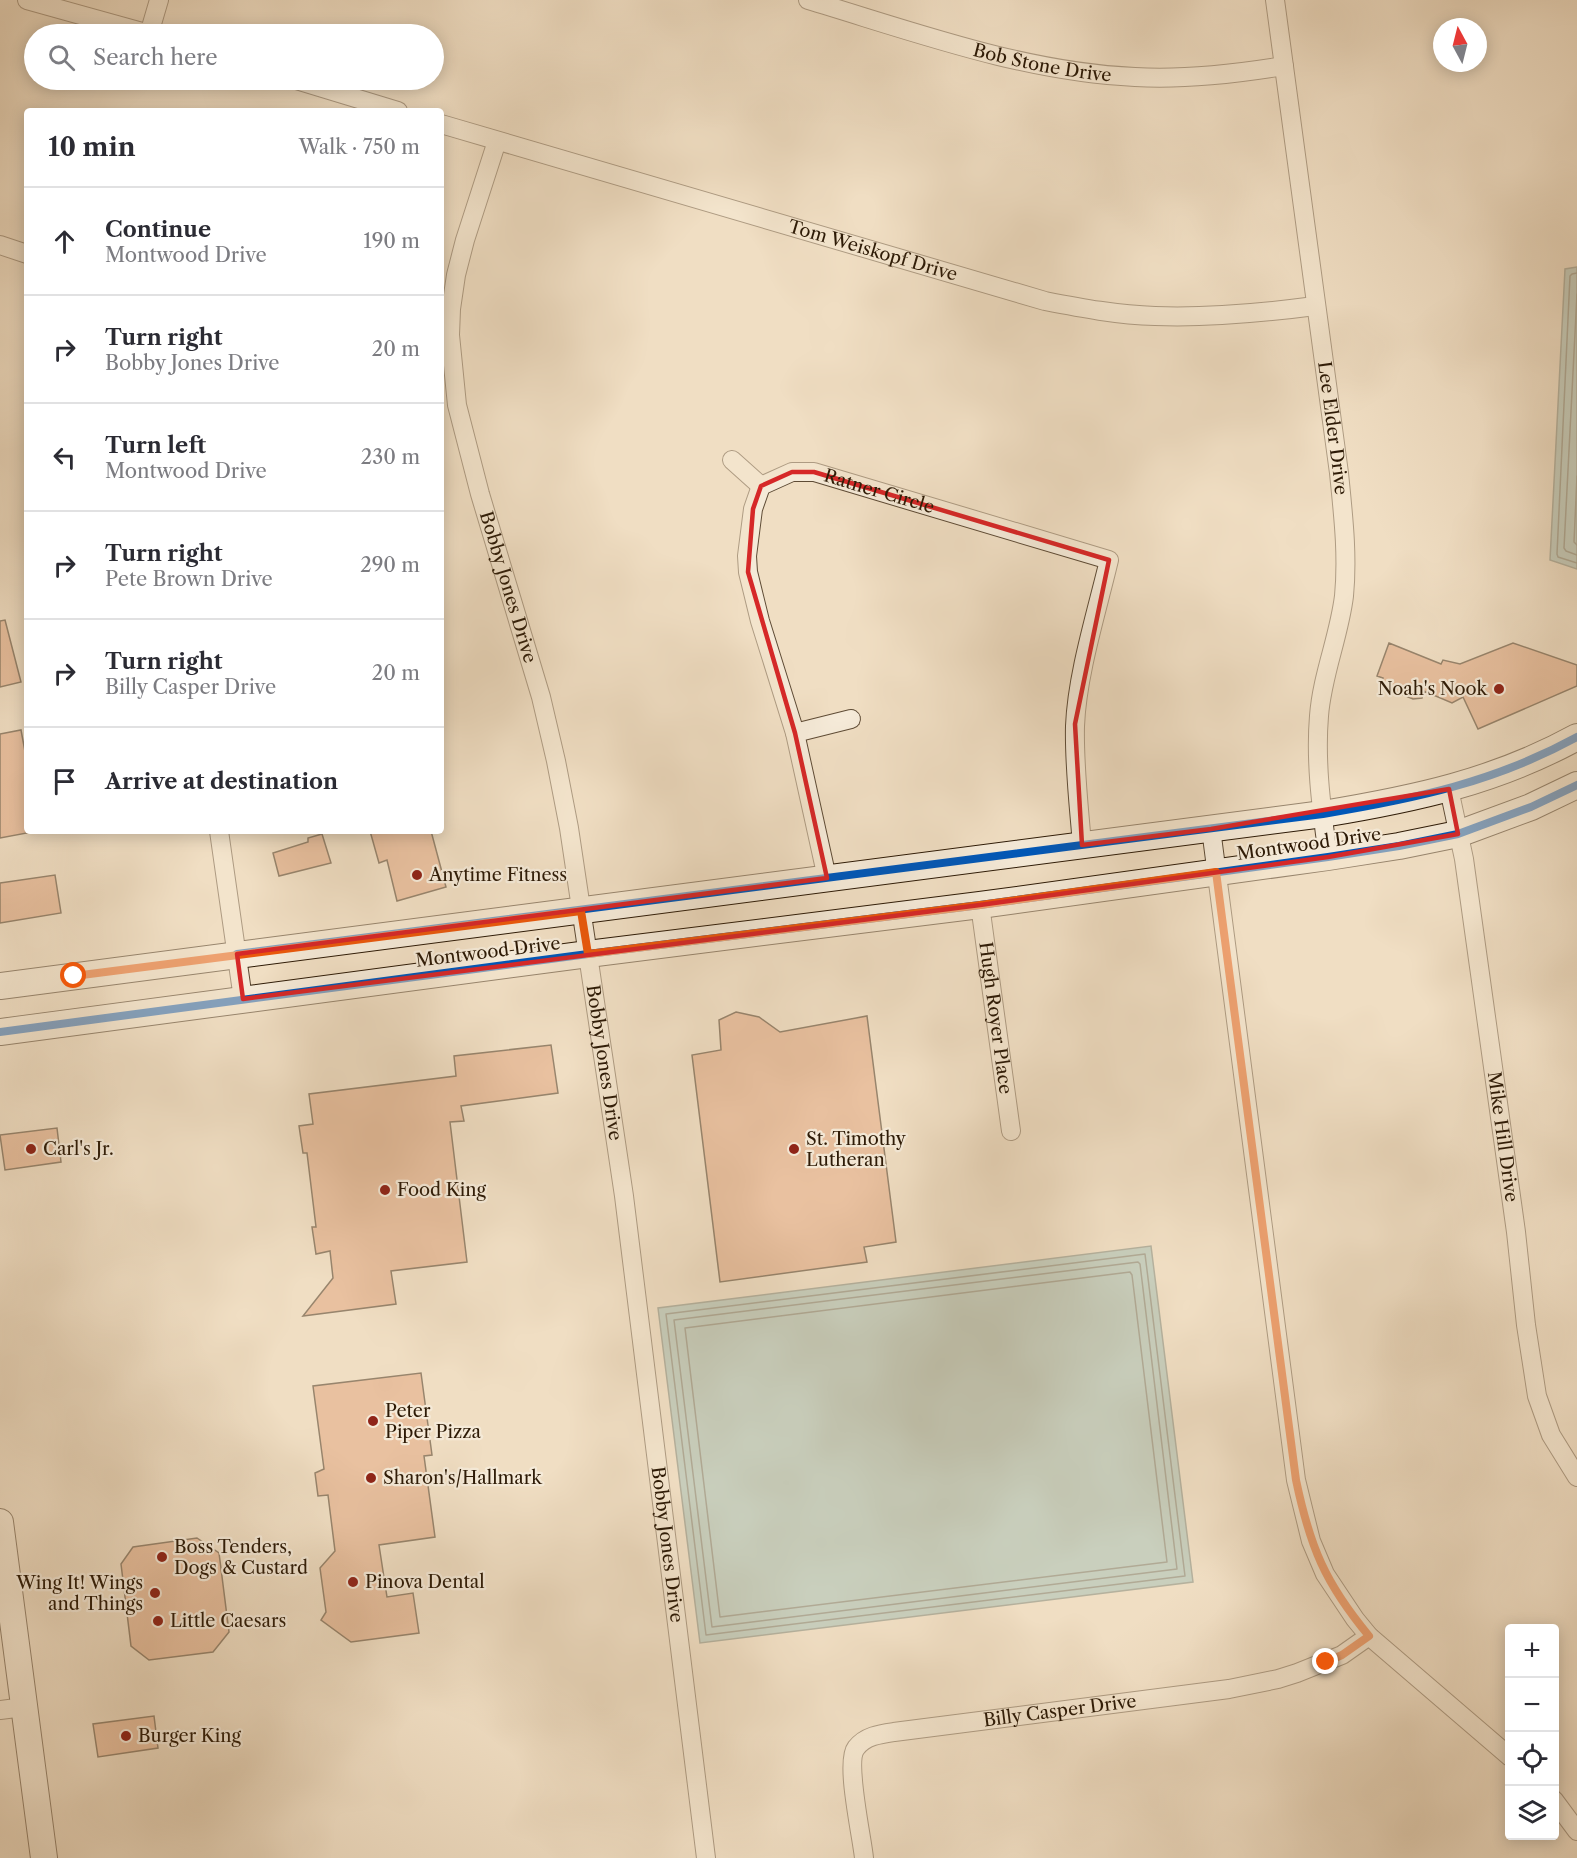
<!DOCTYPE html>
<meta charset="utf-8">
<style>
:root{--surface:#fff;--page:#f7f7f7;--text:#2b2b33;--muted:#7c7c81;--line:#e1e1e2}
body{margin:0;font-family:"Libre Caslon Text",serif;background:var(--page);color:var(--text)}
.controls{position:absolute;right:18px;bottom:18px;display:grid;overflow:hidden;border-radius:6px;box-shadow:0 3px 15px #0003}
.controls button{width:54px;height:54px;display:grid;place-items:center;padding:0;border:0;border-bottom:2px solid var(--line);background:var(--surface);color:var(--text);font:30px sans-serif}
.compass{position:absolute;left:1433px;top:18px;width:54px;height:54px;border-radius:50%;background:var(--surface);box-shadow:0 3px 15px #0003;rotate:353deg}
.stop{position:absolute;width:18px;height:18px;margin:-14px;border:4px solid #ea580c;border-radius:50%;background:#fff}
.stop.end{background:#ea580c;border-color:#fff;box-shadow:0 2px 6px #0008}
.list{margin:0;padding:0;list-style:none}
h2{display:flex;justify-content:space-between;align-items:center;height:78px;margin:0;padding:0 24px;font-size:26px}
h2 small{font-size:20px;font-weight:400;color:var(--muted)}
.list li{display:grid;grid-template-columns:39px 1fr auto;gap:18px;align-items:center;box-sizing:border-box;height:108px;padding:0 24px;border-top:2px solid var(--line)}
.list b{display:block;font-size:22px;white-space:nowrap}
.list p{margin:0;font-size:20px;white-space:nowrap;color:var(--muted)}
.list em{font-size:20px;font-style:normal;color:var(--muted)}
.icon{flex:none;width:33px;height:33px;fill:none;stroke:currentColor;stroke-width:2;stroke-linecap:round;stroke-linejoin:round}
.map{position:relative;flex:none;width:1577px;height:1858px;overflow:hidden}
.search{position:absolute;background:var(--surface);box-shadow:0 3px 15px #0003;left:24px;top:24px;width:420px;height:66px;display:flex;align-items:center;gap:15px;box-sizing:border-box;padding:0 21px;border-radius:33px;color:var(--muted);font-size:22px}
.panel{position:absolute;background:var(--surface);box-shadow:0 3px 15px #0003;left:24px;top:108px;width:420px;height:726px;border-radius:6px}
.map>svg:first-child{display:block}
.water{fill:#9abcb7;stroke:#6e7b70;stroke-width:1.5}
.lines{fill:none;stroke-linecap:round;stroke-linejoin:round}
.shore{stroke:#646b5e;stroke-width:1.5}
.building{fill:#e19d75;stroke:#2d1a06;stroke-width:1.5}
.minor-casing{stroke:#5e4b35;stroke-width:20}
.secondary-casing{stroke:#2d1a06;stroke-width:28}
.minor{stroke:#f5ead8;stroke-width:18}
.secondary{stroke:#f5ead8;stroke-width:26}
.cycleway-casing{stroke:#f5ead8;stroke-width:11}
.cycleway{stroke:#0057b8;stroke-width:8}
.route{stroke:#ea580c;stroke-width:8}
.marked{fill:none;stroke:#d62828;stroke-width:4.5;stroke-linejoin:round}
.poi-dot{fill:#8f2418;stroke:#f5ead8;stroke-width:2}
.labels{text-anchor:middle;stroke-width:4.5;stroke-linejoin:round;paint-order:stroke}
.street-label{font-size:18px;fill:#2d1a06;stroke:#f5ead8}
.poi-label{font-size:18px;fill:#2d1a06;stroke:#f5ead8;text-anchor:start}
</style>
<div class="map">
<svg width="1577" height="1858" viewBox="0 0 1577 1858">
<rect width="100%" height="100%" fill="#f0dec3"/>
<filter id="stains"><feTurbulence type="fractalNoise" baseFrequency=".00333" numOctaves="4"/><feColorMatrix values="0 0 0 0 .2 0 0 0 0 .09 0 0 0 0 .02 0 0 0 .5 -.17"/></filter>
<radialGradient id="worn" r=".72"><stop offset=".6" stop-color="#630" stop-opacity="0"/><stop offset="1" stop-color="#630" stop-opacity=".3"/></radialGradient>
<path class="water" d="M1577 267V569L1550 560 1565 269Z
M1151 1246 1193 1582 700 1643 658 1308Z"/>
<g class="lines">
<path class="shore" d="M1577 273 1572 274 1570 276 1557 554 1558 557 1577 563
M1577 294 1564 548 1566 551 1577 555
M1577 476 1574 542 1577 545
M1145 1254 1185 1576 706 1635 666 1314Z
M1138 1262 1140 1264 1177 1569 712 1627 674 1320Z
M1130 1272 1132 1275 1167 1562 720 1617 685 1328Z"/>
</g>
<path class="building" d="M5 620 21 682 0 687V621Z
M1389 643 1441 664 1443 660 1460 664 1513 643 1577 665V686L1478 729 1463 697 1452 703 1424 691 1422 698 1413 699 1381 686 1383 678 1377 676Z
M21 730 27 762V833L0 838V734Z
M370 831H431L446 887 397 901 387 860 379 863Z
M322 834 331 863 279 876 273 853 308 842V838Z
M55 875 61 913 0 923V883Z
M736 1012 759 1017 780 1032 867 1016 896 1242 864 1247 867 1262 720 1282 692 1055 721 1050 719 1020Z
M551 1045 558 1093 461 1106 464 1121 450 1122 467 1262 391 1271 396 1304 303 1316 333 1278 330 1251 316 1254 312 1227H316L307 1153H303L299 1126 313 1124 309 1094 456 1076 454 1056Z
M57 1128 61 1162 5 1170 0 1135Z
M421 1373 432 1455 424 1456 435 1537 379 1545 387 1597 413 1593 419 1633 351 1642 321 1620 326 1612 320 1568 335 1551 328 1495 318 1496 315 1473 324 1469 313 1386Z
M197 1538 219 1553 229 1632 213 1652 149 1660 131 1646 121 1564 133 1547Z
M154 1716 158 1748 98 1757 93 1724Z"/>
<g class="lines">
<defs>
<g id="minor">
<path d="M27 0 149 34"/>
<path id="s1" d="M808 0C915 32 1023 72 1135 77 1185 80 1235 74 1284 66"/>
<path id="s2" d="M1275 0 1339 473C1343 514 1348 554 1344 596 1339 637 1322 675 1319 716 1315 764 1322 811 1328 857"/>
<path d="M149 34 159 0"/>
<path d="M296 80 398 111"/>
<path id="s3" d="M441 124 1045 301C1081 308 1118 315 1155 316 1209 318 1262 313 1315 306"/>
<path id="s4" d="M497 141 465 240 456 275 451 309 450 335 457 405 480 494 541 697 556 761 569 828 624 1196 706 1858"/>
<path d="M0 245 27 254"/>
<path d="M732 460 761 486"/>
<path d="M795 733 851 719"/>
<path id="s5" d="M1449 789 1464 859 1516 1232 1526 1325 1537 1396 1551 1435 1577 1477"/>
<path d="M1211 829 1296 1480 1311 1541 1325 1574 1355 1619 1369 1636 1510 1757"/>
<path d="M219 831 243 999"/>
<path id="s6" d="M827 878 795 733 760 621 748 572 747 556 753 509 761 486 792 472H814L1109 560C1097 611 1077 674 1075 726 1074 766 1079 806 1082 845"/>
<path id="s7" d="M980 905 1011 1131"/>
<path d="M0 1710 24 1707"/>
<path d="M1554 1800 1577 1831"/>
<path id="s8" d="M864 1858C862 1837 845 1762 856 1748 865 1736 880 1734 894 1732L1229 1689 1278 1679 1297 1673 1342 1655 1369 1636"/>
</g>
<path id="secondary" d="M0 986 1323 814C1414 799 1495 782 1577 737
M0 1032 588 954 980 905 1328 857 1399 846 1458 834 1531 807 1577 785
M0 1522 44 1858"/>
</defs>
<use href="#minor" class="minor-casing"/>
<use href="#secondary" class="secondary-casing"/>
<use href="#minor" class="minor"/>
<use href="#secondary" class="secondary"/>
<defs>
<path id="cycleway" d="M237 954 1323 814C1414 799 1495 782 1577 737
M0 1032 588 954 980 905 1328 857 1399 846 1458 834 1531 807 1577 785"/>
</defs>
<use href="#cycleway" class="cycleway-casing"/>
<use href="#cycleway" class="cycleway"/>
</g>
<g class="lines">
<path class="route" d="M74 976 581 911 588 954 980 905 1216 872 1296 1480C1310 1547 1325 1583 1369 1636L1342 1655 1326 1662"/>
</g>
<path d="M0 0H1577V1858H0ZM792 472H814L1109 560 1075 724 1082 845 1211 829 1449 789 1458 834 1328 857 980 905 243 999 237 954 827 878 795 733 748 572 753 509 761 486Z" fill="#f0dec3" fill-opacity=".55" fill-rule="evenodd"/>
<path class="marked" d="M792 472H814L1109 560 1075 724 1082 845 1211 829 1449 789 1458 834 1328 857 980 905 243 999 237 954 827 878 795 733 748 572 753 509 761 486Z"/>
<g class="poi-dot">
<circle cx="1499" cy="689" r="6"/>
<circle cx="417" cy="875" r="6"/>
<circle cx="31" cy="1149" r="6"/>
<circle cx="794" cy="1149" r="6"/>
<circle cx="385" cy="1190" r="6"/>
<circle cx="373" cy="1421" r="6"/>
<circle cx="371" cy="1478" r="6"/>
<circle cx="162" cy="1557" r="6"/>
<circle cx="353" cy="1582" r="6"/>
<circle cx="155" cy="1593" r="6"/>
<circle cx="158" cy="1621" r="6"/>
<circle cx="126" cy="1736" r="6"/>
</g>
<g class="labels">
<g class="street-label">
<text dy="6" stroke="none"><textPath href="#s1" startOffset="243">Bob Stone Drive</textPath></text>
<text dy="6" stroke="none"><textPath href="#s3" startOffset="450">Tom Weiskopf Drive</textPath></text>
<text dy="6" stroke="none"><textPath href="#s2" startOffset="432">Lee Elder Drive</textPath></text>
<text dy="6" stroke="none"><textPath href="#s6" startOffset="528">Ratner Circle</textPath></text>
<text dy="6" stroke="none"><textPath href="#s4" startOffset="460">Bobby Jones Drive</textPath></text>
<text transform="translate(1309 844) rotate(-8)" y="6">Montwood Drive</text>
<text transform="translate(488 952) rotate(-7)" y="6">Montwood Drive</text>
<text dy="6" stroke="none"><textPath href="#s7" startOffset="114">Hugh Royer Place</textPath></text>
<text dy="6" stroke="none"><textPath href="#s4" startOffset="946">Bobby Jones Drive</textPath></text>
<text dy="6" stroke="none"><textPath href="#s5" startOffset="352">Mike Hill Drive</textPath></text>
<text dy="6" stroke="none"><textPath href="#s4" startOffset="1432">Bobby Jones Drive</textPath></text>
<text dy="6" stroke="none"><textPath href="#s8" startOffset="321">Billy Casper Drive</textPath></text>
</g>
<g class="poi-label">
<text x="1487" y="695" text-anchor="end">Noah's Nook</text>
<text x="429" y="881">Anytime Fitness</text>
<text x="806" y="1145">St. Timothy<tspan x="806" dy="21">Lutheran</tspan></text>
<text x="43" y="1155">Carl's Jr.</text>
<text x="397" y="1196">Food King</text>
<text x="385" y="1417">Peter<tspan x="385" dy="21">Piper Pizza</tspan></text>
<text x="383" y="1484">Sharon's/Hallmark</text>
<text x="174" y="1553">Boss Tenders,<tspan x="174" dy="21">Dogs &amp; Custard</tspan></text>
<text x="365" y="1588">Pinova Dental</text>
<text x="143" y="1589" text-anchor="end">Wing It! Wings<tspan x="143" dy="21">and Things</tspan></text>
<text x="170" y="1627">Little Caesars</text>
<text x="138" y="1742">Burger King</text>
</g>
</g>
<rect width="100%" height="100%" filter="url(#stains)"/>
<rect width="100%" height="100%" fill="url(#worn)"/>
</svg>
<div class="controls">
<button>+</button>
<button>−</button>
<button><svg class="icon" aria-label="locate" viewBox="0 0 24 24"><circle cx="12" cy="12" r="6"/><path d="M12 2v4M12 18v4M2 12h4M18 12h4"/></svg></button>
<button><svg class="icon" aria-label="layers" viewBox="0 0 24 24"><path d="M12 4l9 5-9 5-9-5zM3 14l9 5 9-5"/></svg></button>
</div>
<svg class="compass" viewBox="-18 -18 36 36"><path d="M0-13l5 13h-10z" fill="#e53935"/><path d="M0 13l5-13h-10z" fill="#7c7c81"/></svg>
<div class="stop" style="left:74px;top:976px"></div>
<div class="stop end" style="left:1326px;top:1662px"></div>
<div class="search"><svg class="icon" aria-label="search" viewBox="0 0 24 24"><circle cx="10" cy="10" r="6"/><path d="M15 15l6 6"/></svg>Search here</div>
<section class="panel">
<h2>10 min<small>Walk · 750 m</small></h2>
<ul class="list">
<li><svg class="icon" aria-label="ahead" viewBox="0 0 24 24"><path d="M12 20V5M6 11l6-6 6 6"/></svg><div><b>Continue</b><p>Montwood Drive</p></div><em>190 m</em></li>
<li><svg class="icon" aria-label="right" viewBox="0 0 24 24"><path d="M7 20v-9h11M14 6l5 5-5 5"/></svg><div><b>Turn right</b><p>Bobby Jones Drive</p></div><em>20 m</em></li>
<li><svg class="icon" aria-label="left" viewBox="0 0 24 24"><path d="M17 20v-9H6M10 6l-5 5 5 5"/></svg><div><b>Turn left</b><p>Montwood Drive</p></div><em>230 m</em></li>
<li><svg class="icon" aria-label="right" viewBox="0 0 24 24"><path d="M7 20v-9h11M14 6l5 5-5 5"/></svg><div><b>Turn right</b><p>Pete Brown Drive</p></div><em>290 m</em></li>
<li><svg class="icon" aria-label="right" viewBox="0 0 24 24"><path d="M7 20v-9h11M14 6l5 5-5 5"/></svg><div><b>Turn right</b><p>Billy Casper Drive</p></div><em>20 m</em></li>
<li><svg class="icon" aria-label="arrive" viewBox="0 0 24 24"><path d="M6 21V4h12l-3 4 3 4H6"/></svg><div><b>Arrive at destination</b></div></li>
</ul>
</section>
</div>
